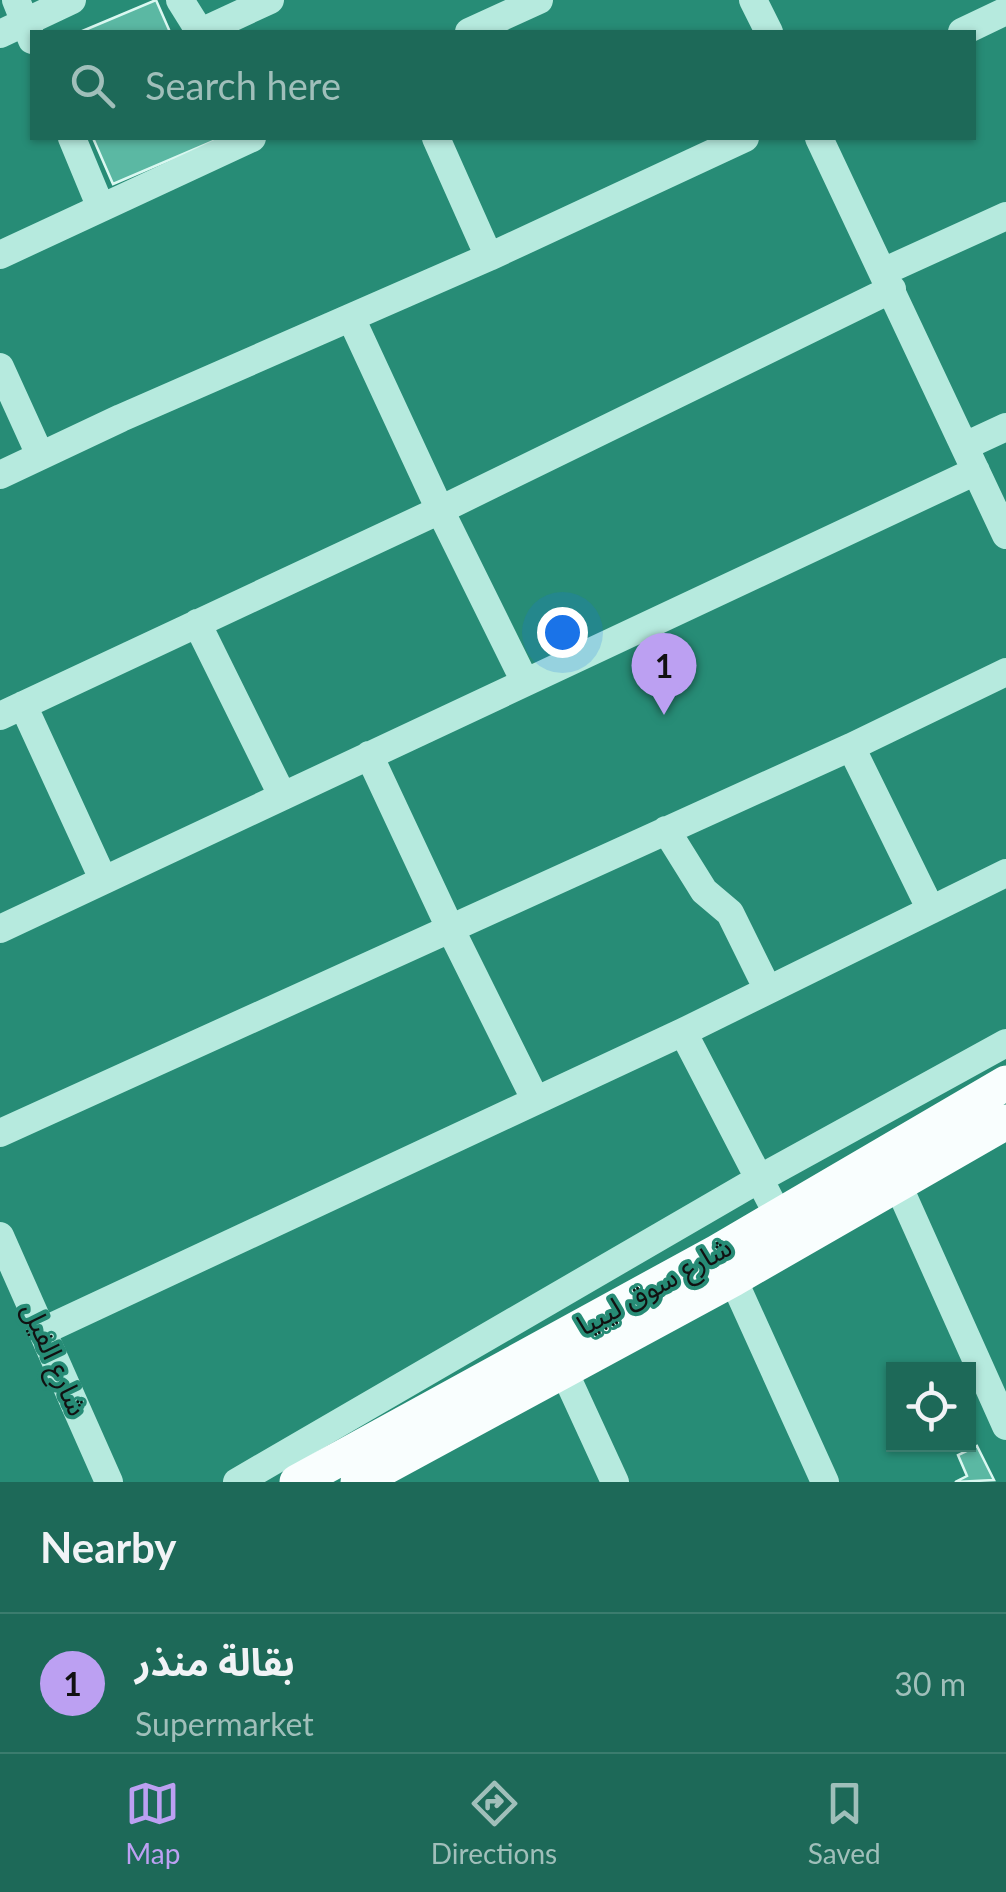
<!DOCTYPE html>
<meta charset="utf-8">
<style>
:root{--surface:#1d6958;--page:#256f5e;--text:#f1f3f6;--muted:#a0bfba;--line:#3b7c6e;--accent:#bca0f2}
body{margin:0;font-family:Lato,"Noto Sans Arabic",sans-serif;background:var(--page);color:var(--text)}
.controls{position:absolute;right:30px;bottom:30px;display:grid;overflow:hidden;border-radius:0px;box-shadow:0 2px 8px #0004}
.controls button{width:90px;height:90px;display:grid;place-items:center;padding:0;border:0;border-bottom:2px solid var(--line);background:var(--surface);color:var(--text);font:50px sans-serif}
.you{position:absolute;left:562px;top:632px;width:35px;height:35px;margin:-25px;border:8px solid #fff;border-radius:50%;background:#1a73e8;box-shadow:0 0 0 15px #1a73e833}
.badge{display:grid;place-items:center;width:65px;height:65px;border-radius:50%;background:var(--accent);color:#111;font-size:32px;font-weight:700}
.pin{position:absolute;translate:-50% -82px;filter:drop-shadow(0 2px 5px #0008)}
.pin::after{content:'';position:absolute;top:52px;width:35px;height:30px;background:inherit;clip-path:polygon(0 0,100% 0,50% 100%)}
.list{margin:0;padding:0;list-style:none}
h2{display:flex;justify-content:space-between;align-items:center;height:130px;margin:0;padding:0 40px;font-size:42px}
h2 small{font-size:32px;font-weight:400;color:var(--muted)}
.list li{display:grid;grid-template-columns:65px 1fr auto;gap:30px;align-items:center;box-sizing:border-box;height:140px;padding:0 40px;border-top:2px solid var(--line)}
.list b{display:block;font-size:38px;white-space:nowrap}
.list p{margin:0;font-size:32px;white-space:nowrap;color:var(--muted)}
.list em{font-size:32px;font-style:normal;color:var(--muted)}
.icon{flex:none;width:55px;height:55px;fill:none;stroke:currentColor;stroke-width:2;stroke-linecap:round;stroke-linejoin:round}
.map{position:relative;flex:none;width:1006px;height:1482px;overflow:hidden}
.search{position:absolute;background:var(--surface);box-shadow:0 2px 8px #0004;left:30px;right:30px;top:30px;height:110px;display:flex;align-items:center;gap:25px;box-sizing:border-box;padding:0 35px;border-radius:0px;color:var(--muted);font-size:38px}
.sheet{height:270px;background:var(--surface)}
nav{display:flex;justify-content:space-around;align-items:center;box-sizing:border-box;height:140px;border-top:2px solid var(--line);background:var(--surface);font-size:28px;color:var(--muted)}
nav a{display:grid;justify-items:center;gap:5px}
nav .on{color:var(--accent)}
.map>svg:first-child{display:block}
.building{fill:#5bb8a3;stroke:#daf8f1;stroke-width:2.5}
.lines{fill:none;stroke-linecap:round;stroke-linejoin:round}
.minor{stroke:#b6eade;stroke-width:28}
.major{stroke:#f9fefe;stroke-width:35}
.labels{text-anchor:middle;stroke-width:8;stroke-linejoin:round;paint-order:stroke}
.street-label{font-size:28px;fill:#111;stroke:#278c76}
</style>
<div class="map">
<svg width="1006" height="1482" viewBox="0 0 1006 1482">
<rect width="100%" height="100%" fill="#278c76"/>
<path class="building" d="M156 0 170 32H80Z
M93 138H215L216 140 113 184Z
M977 1446 994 1480 955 1482 967 1476 958 1455Z"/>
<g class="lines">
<path class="minor" d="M16 0 32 40
M180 0 200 32
M753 0 769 32
M201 32 270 0
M469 32 539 0
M962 32 1006 11
M0 34 72 0
M72 138 101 208
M436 138 489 257
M819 138 1006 535
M0 255 252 138
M885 271 1006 216
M351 318 440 510 525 682
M0 367 40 455
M965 446 1006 427
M0 475 121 418 489 257 745 138
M197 623 282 795
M23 705 103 879
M0 716 440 510 892 289
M851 747 931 910
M369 755 450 928 535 1099
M666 830 704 891 730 913 767 988
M0 929 976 471
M683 1032 779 1217
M0 1133 851 747 1006 672
M898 1185 1006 1426
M0 1236 109 1482
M733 1279 825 1482
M43 1331 683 1032 1006 873
M563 1369 615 1482
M237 1482 759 1179 1006 1043"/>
<path class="major" d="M297 1482 717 1252 1006 1083
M358 1482 733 1279 1006 1122"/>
</g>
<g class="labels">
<g class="street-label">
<text transform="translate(654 1286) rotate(-29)" y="10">شارع سوق ليبيا</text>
<text transform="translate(55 1359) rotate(66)" y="10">شارع الفيل</text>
</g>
</g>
</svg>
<div class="controls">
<button><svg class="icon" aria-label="locate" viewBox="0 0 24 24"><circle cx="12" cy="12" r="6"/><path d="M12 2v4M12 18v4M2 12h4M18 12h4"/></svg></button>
</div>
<div class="you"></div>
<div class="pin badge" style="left:664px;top:715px">1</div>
<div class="search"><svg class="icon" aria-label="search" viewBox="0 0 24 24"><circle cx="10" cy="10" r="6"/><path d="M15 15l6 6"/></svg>Search here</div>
</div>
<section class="sheet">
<h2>Nearby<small></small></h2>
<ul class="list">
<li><span class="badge">1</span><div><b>بقالة منذر</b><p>Supermarket</p></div><em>30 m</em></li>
</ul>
</section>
<nav>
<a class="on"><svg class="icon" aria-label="map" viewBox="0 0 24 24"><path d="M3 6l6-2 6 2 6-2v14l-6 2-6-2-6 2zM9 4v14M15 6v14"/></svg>Map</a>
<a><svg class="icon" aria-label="directions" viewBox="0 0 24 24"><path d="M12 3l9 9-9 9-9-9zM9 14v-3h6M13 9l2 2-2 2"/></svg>Directions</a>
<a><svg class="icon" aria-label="saved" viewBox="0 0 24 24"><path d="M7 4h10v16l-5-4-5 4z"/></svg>Saved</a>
</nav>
